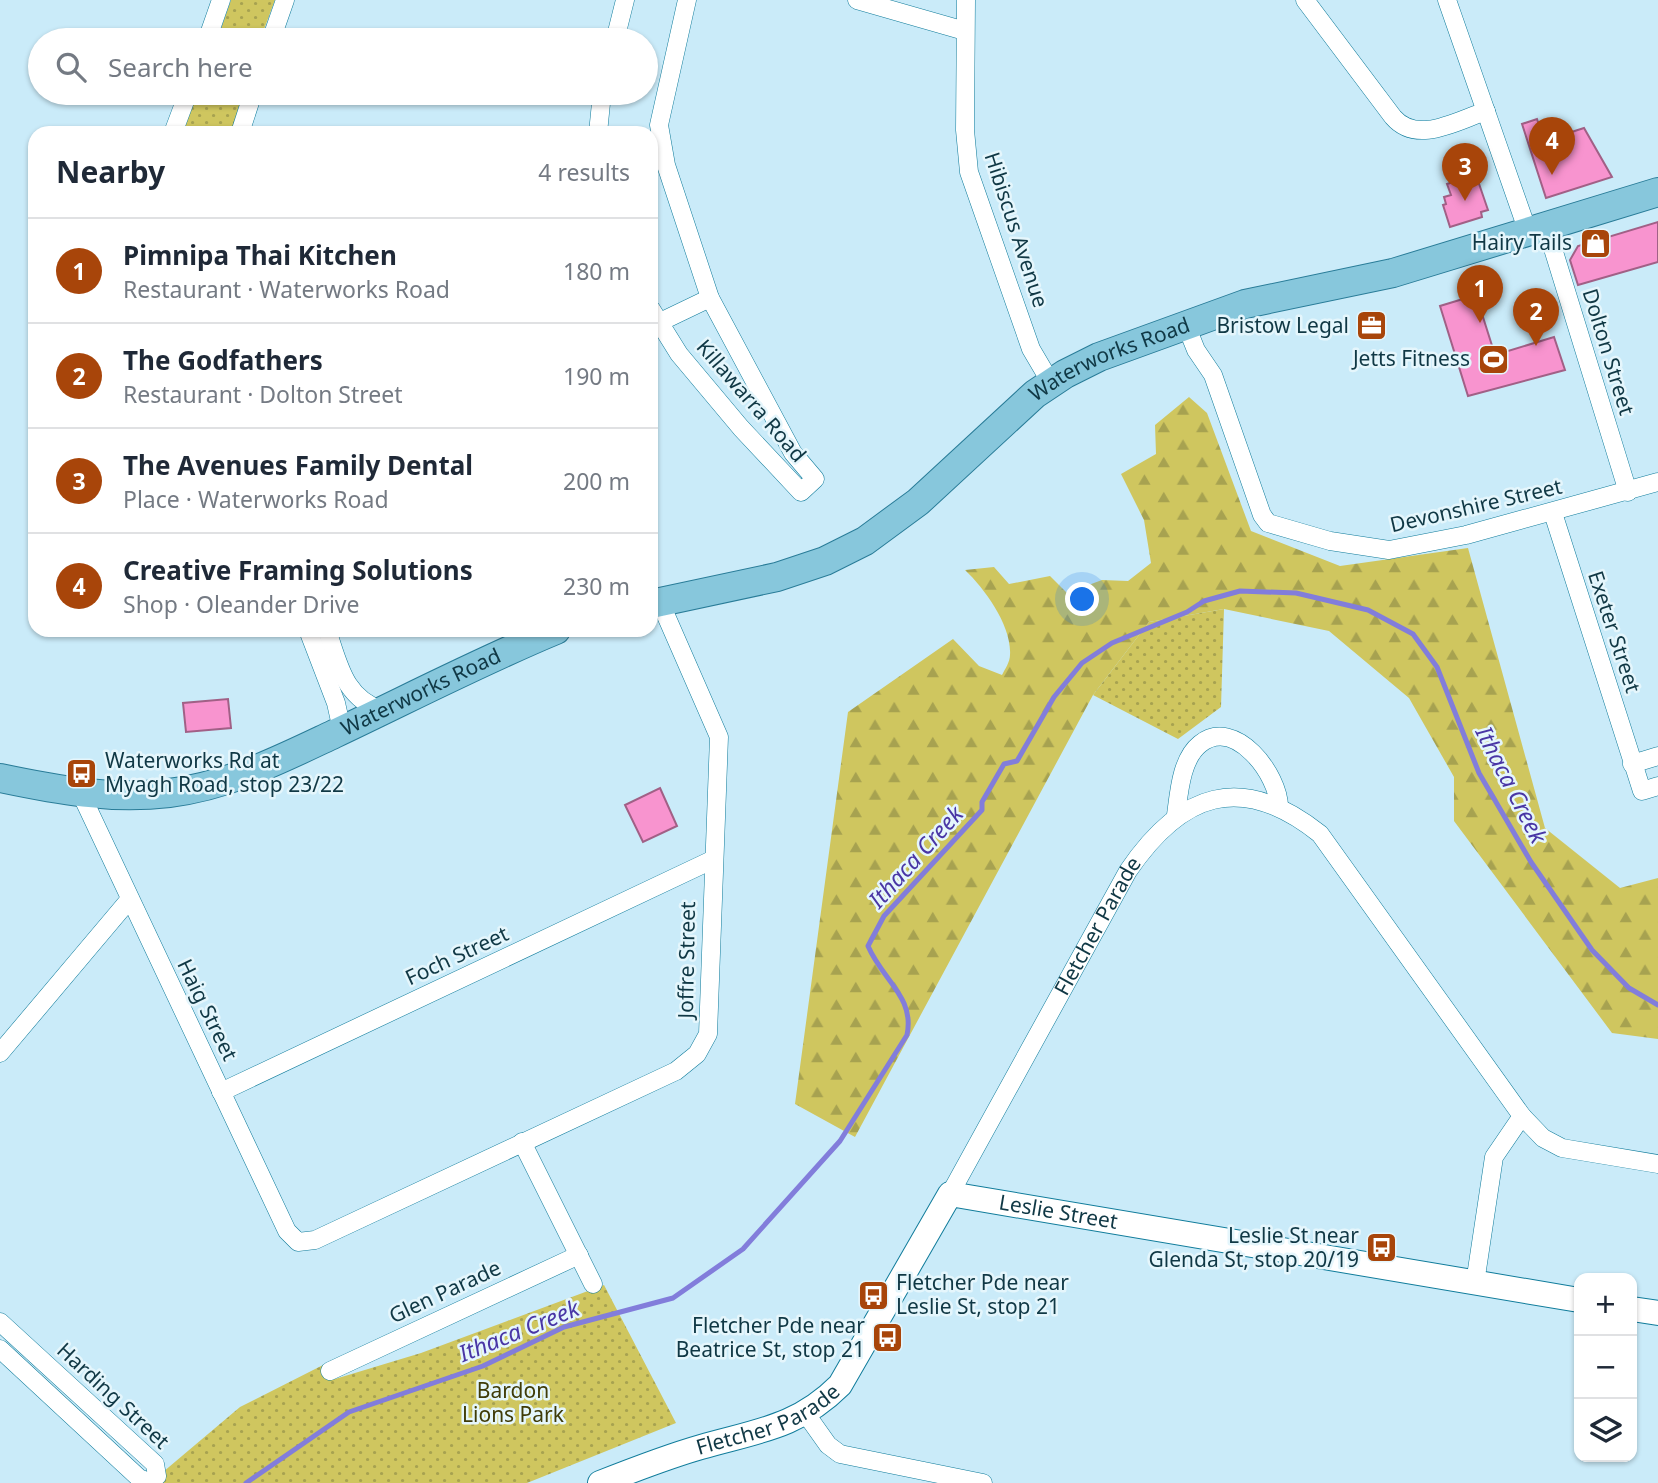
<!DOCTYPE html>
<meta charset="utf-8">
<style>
:root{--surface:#fff;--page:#f2f2f3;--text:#1f2937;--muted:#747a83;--line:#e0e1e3;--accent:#a8450a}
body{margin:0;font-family:"Noto Sans",sans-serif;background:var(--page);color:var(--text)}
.controls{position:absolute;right:21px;bottom:21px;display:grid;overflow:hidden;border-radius:14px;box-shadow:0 2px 5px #0004}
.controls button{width:63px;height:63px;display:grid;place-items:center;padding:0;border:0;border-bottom:2px solid var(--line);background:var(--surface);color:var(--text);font:35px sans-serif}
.you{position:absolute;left:1083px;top:600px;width:24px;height:24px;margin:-18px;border:5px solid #fff;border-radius:50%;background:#1a73e8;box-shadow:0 0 0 10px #1a73e833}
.badge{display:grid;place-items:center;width:46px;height:46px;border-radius:50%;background:var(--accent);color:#fff;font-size:23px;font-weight:700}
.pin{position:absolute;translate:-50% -58px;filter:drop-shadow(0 2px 4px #0008)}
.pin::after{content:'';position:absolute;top:37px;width:24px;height:21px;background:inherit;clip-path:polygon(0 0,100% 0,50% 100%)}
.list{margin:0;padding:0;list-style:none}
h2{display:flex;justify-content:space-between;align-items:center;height:91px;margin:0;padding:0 28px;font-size:30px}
h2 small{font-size:23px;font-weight:400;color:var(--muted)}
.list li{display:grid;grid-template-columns:46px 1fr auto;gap:21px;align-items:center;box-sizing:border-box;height:105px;padding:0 28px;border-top:2px solid var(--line)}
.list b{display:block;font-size:26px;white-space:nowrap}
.list p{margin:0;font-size:23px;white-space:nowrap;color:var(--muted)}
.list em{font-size:23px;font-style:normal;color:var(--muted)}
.icon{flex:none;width:38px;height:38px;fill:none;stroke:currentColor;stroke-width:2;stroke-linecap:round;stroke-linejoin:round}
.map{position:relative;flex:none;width:1658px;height:1483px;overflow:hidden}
.search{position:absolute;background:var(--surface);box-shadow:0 2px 5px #0004;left:28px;top:28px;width:630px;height:77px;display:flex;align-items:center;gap:18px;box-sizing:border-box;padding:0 24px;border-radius:38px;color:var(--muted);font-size:26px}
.panel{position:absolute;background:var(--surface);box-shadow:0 2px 5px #0004;left:28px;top:126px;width:630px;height:511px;border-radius:21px}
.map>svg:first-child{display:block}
.forest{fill:url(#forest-firs)}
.park{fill:url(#park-dots)}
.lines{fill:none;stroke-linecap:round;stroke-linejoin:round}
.stream{stroke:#827ddb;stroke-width:5}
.building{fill:#f894cf;stroke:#a16086;stroke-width:2}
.street-casing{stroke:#107c9b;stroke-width:19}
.secondary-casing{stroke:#107c9b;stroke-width:26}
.primary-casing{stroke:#297c98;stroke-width:30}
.street{stroke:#fff;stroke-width:18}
.secondary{stroke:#fff;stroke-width:24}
.primary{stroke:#87c7dc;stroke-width:28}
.labels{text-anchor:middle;stroke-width:5;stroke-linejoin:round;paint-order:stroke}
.street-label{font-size:21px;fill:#103845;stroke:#e5f6fc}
.poi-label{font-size:21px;fill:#103845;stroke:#e5f6fc;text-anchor:end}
.park-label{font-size:21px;fill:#3f3b07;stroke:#e5f6fc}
.water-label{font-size:23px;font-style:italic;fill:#4936a5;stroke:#e5f6fc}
</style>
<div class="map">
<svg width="1658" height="1483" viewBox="0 0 1658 1483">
<defs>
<pattern id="forest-firs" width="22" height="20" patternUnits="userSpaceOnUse" patternTransform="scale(1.75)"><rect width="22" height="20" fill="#cfc65f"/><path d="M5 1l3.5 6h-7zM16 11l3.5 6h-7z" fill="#a7a250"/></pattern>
<pattern id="park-dots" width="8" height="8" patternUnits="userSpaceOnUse" patternTransform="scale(1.75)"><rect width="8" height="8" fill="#cfc65f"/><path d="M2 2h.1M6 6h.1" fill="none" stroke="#a7a250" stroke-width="1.8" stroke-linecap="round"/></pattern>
</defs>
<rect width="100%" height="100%" fill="#caebf9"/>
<path class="forest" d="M1189 397 1207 413 1251 531 1340 566 1468 548 1545 828 1620 888 1658 878V1039L1612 1033 1454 821V777L1409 698 1329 631 1224 609 1149 622 1093 695 855 1137 795 1104 848 712 953 639 979 666 1002 675C1005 669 1010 662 1010 655 1012 626 985 589 965 570L994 567 1009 584 1050 576 1067 593 1102 580 1128 581 1151 563 1144 520 1121 474 1156 454 1155 425Z"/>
<path class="park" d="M231 0H275L260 40H217Z
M197 93H243L231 133H182Z
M1224 609 1221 707 1178 739 1093 695 1149 622Z
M604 1285 676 1423 527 1483H150L240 1407 325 1364 335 1379 421 1353Z"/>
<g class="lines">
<path class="stream" d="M246 1483 349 1412 483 1366 564 1327 673 1298 743 1249 840 1141 907 1035C915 997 883 981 868 946L884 916 982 810V802L1004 764 1017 761 1054 697 1082 663 1112 643 1187 612 1204 601 1240 591 1296 593 1368 610 1413 634 1437 667 1479 773 1531 862 1592 950 1629 988 1658 1005"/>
</g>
<path class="building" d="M1537 119 1539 125 1547 123 1553 138 1584 128 1612 177 1546 198 1522 124Z
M1476 175 1488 210 1481 212 1482 217 1450 227 1443 205 1446 204 1444 197 1451 195 1447 184Z
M1658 222V262L1578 285 1570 260 1578 246Z
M1476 295 1495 355 1554 337 1565 370 1468 396 1440 306Z
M228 699 231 728 186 732 183 703Z
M660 788 677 826 643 842 625 805Z"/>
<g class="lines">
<defs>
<g id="street">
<path d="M857 0 965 31"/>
<path d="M966 0 965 130 969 172 1031 349 1051 383"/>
<path d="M1305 0 1393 117C1417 145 1456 121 1486 111"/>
<path d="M1447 0 1528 232"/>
<path d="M207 40 221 0"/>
<path d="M271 40 285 0"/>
<path d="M615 40 625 0"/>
<path d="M173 133 188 93"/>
<path d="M240 133 253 93"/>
<path d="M598 133 602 93"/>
<path d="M1546 226 1628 492"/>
<path d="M651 309 679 354 741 428 801 492 815 479 793 453 710 298 666 165 659 125 687 0"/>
<path d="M658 323 710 298"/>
<path d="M1186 325 1196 350 1213 375 1262 515 1268 523 1330 541 1389 550 1466 535 1658 482"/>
<path d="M1553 513 1642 791 1658 786"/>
<path d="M308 630 336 703 342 730"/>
<path d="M327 630C339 665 344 698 383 711"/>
<path d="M1632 764 1658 756"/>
<path d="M81 794 287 1231 298 1242 315 1240 676 1071 697 1054 708 1034 719 737 660 602"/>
<path d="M1176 815C1179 793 1181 759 1200 744 1235 716 1279 775 1279 807"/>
<path d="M0 1053 129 900"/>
<path d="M221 1092 712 860"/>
<path d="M522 1142 593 1284"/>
<path id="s1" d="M950 1194 1128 871C1181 793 1241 771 1320 834L1522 1116 1543 1138 1562 1148 1658 1164"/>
<path d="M1475 1283 1494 1157 1522 1116"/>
<path d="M0 1322 155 1464 157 1476 149 1482 139 1478 0 1349"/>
<path d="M330 1371 579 1255"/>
<path d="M806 1414 828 1445 840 1454 983 1483"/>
</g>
<g id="secondary">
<path d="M1632 1309 1658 1313"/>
<path id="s2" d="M600 1483C633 1470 666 1457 701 1447 756 1431 797 1428 840 1385L950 1194 1579 1300"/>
</g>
<g id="primary">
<path id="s3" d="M651 604 777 577 825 561 865 541 918 502 1035 394 1065 374 1099 357 1245 304 1393 273 1658 192"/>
<path id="s4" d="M0 778C57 790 111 800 169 793 228 786 281 759 334 734 408 699 481 661 556 630"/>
</g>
</defs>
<use href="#street" class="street-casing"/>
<use href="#secondary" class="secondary-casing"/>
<use href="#primary" class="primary-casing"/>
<use href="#street" class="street"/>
<use href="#secondary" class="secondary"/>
<use href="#primary" class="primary"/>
</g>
<defs>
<symbol id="shop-square" viewBox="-11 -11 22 22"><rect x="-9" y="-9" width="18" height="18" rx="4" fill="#a8450a" stroke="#e5f6fc"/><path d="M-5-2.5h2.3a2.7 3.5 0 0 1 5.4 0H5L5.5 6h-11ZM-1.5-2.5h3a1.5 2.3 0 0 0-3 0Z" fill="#fff"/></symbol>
<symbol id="office-square" viewBox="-11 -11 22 22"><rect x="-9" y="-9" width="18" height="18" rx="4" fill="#a8450a" stroke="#e5f6fc"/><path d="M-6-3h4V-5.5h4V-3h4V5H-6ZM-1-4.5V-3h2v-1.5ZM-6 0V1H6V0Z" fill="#fff"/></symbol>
<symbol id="stadium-square" viewBox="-11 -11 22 22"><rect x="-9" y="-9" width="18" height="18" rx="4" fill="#a8450a" stroke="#e5f6fc"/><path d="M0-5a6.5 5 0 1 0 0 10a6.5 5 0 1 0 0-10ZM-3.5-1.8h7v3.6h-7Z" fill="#fff"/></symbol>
<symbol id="bus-square" viewBox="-11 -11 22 22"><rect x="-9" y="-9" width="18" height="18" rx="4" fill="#a8450a" stroke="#e5f6fc"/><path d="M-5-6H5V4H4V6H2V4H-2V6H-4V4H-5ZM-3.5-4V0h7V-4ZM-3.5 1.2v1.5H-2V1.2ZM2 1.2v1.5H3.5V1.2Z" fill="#fff"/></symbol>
</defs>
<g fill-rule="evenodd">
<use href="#shop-square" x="1578" y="226" width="35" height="35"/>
<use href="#office-square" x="1354" y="308" width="35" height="35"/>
<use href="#stadium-square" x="1476" y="342" width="35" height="35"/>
<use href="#bus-square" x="64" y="756" width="35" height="35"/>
<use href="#bus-square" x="1364" y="1230" width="35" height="35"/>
<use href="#bus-square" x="856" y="1278" width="35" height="35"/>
<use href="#bus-square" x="870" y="1320" width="35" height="35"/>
</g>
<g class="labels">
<g class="street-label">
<text transform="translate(1016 230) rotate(72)" y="7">Hibiscus Avenue</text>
<text transform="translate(1608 352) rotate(73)" y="7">Dolton Street</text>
<text dy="7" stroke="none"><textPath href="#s3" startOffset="532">Waterworks Road</textPath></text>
<text transform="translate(751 401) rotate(49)" y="7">Killawarra Road</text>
<text transform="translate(1476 506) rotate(-13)" y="7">Devonshire Street</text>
<text transform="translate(1614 632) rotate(72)" y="7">Exeter Street</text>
<text dy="7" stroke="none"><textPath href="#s4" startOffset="443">Waterworks Road</textPath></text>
<text dy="7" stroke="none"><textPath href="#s1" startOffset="306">Fletcher Parade</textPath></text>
<text transform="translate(457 956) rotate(-25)" y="7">Foch Street</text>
<text transform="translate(687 960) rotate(-89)" y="7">Joffre Street</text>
<text transform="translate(207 1010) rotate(64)" y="7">Haig Street</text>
<text dy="7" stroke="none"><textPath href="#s2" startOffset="592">Leslie Street</textPath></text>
<text transform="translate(445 1292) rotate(-25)" y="7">Glen Parade</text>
<text transform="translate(113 1396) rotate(43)" y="7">Harding Street</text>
<text dy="7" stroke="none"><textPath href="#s2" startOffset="180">Fletcher Parade</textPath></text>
</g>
<g class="poi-label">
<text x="1572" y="250">Hairy Tails</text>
<text x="1349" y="333">Bristow Legal</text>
<text x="1470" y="366">Jetts Fitness</text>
<text x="105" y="768" text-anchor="start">Waterworks Rd at<tspan x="105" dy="24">Myagh Road, stop 23/22</tspan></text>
<text x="1359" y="1243">Leslie St near<tspan x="1359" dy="24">Glenda St, stop 20/19</tspan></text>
<text x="896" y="1290" text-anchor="start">Fletcher Pde near<tspan x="896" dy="24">Leslie St, stop 21</tspan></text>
<text x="865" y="1333">Fletcher Pde near<tspan x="865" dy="24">Beatrice St, stop 21</tspan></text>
</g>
<g class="park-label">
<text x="513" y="1398">Bardon<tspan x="513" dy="24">Lions Park</tspan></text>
</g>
<g class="water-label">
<text transform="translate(1511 785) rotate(63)" y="8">Ithaca Creek</text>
<text transform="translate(916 857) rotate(-48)" y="8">Ithaca Creek</text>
<text transform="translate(519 1331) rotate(-22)" y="8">Ithaca Creek</text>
</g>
</g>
</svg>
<div class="controls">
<button>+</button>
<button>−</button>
<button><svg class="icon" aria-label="layers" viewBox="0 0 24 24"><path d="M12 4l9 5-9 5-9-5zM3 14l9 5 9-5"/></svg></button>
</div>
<div class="you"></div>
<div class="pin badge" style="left:1480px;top:323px">1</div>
<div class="pin badge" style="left:1536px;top:346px">2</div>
<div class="pin badge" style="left:1465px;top:201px">3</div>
<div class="pin badge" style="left:1552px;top:175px">4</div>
<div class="search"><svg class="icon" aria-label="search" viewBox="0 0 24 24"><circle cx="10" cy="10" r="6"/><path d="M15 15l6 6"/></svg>Search here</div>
<section class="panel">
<h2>Nearby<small>4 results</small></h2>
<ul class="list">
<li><span class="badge">1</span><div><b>Pimnipa Thai Kitchen</b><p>Restaurant · Waterworks Road</p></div><em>180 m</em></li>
<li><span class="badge">2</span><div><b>The Godfathers</b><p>Restaurant · Dolton Street</p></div><em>190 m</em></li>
<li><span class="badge">3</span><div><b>The Avenues Family Dental</b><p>Place · Waterworks Road</p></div><em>200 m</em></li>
<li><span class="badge">4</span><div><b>Creative Framing Solutions</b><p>Shop · Oleander Drive</p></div><em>230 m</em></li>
</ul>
</section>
</div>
